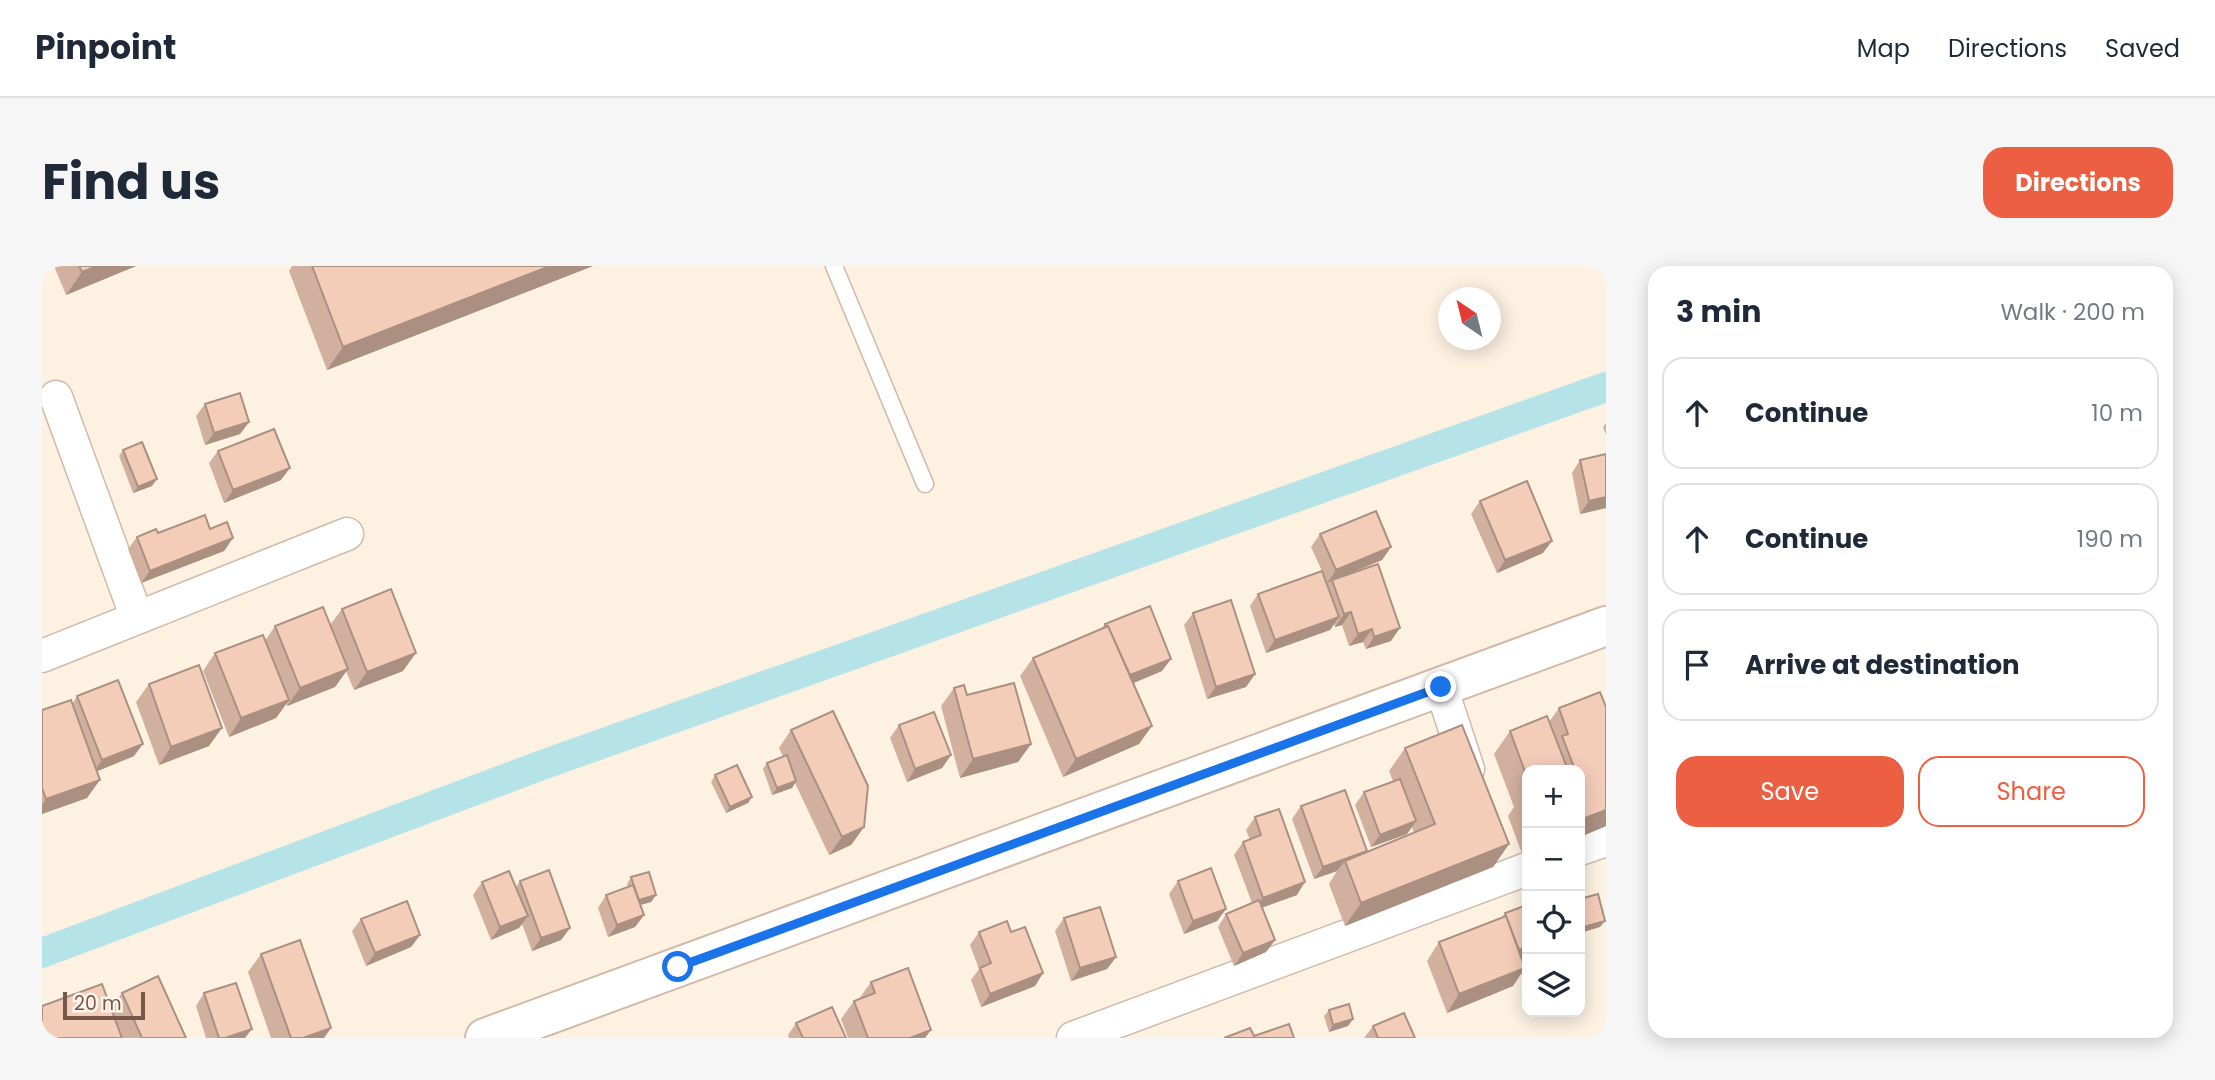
<!DOCTYPE html>
<meta charset="utf-8">
<style>
:root{--surface:#fff;--page:#f6f6f7;--text:#1f2937;--muted:#747a83;--line:#e0e1e3;--accent:#ec5f42}
body{margin:0;font-family:Poppins,sans-serif;background:var(--page);color:var(--text)}
.controls{position:absolute;right:21px;bottom:21px;display:grid;overflow:hidden;border-radius:14px;box-shadow:0 4px 18px #0003}
.controls button{width:63px;height:63px;display:grid;place-items:center;padding:0;border:0;border-bottom:2px solid var(--line);background:var(--surface);color:var(--text);font:35px sans-serif}
.compass{position:absolute;left:1396px;top:21px;width:63px;height:63px;border-radius:50%;background:var(--surface);box-shadow:0 4px 18px #0003;rotate:325deg}
.scale{position:absolute;left:21px;bottom:18px;width:82px;box-sizing:border-box;padding-left:7px;border:4px solid #765648;border-top:0;font-size:19px;line-height:24px;white-space:nowrap;color:#765648;-webkit-text-stroke:5px #fff5ea;paint-order:stroke}
.stop{position:absolute;width:21px;height:21px;margin:-16px;border:5px solid #1a73e8;border-radius:50%;background:#fff}
.stop.end{background:#1a73e8;border-color:#fff;box-shadow:0 2px 7px #0008}
.list{margin:0;padding:0;list-style:none}
h2{display:flex;justify-content:space-between;align-items:center;height:91px;margin:0;padding:0 28px;font-size:30px}
h2 small{font-size:23px;font-weight:400;color:var(--muted)}
.list li{display:grid;grid-template-columns:46px 1fr auto;gap:21px;align-items:center;box-sizing:border-box;height:112px;margin:0 14px 14px;padding:0 14px;border:2px solid var(--line);border-radius:21px}
.list b{display:block;font-size:26px;white-space:nowrap}
.list em{font-size:23px;font-style:normal;color:var(--muted)}
.actions{display:flex;gap:14px;padding:21px 28px}
.actions a{flex:1;padding:16px 0;border:2px solid var(--accent);border-radius:21px;text-align:center;font-size:24px;color:var(--accent)}
.actions .main{background:var(--accent);color:#fff}
.icon{flex:none;width:38px;height:38px;fill:none;stroke:currentColor;stroke-width:2;stroke-linecap:round;stroke-linejoin:round}
.map{position:relative;flex:none;width:1564px;height:772px;overflow:hidden;border-radius:21px}
header{display:flex;align-items:center;gap:42px;box-sizing:border-box;height:98px;padding:0 35px;background:var(--surface);border-bottom:2px solid var(--line)}
header strong{font-size:33px}
nav{display:flex;gap:38px;margin-inline-start:auto;font-size:24px}
.intro{display:flex;align-items:center;justify-content:space-between;box-sizing:border-box;height:168px;padding:0 42px}
h1{margin:0;font-size:49px}
.button{padding:18px 32px;border-radius:21px;background:var(--accent);color:#fff;font-size:24px;font-weight:700}
main{display:flex;gap:42px;padding:0 42px}
aside{flex:1;background:var(--surface);border-radius:21px;box-shadow:0 4px 18px #0003}
.map>svg:first-child{display:block}
.lines{fill:none;stroke-linecap:round;stroke-linejoin:round}
.stream{stroke:#9cd4da;stroke-width:8}
.canal{stroke:#b6e3e7;stroke-width:30}
.service-casing{stroke:#d1baac;stroke-width:19}
.minor-casing{stroke:#d1baac;stroke-width:35}
.secondary-casing{stroke:#d4b9a8;stroke-width:42}
.service{stroke:#fff;stroke-width:16}
.minor{stroke:#fff;stroke-width:32}
.secondary{stroke:#fff;stroke-width:38}
.wall{fill:#d2b09f}
.shaded-wall{fill:#ab9082}
.building{fill:#f4cdb9;stroke:#ab9082;stroke-width:2}
.route{stroke:#1a73e8;stroke-width:9}
</style>
<header>
<strong>Pinpoint</strong>
<nav><a>Map</a><a>Directions</a><a>Saved</a></nav>
</header>
<div class="intro"><h1>Find us</h1><a class="button">Directions</a></div>
<main>
<div class="map">
<svg width="1564" height="772" viewBox="0 0 1564 772">
<rect width="100%" height="100%" fill="#fdf1e2"/>
<g class="lines">
<path class="stream" d="M1558 772 1564 769"/>
<path class="canal" d="M0 687 500 499 1564 121"/>
<defs>
<path id="service" d="M792 0 883 218"/>
<path id="minor" d="M14 131 95 352
M0 390 305 268
M1399 421 1426 503
M1538 583 1564 574
M1031 772 1485 603"/>
<path id="secondary" d="M443 772 1564 360"/>
</defs>
<use href="#service" class="service-casing"/>
<use href="#minor" class="minor-casing"/>
<use href="#secondary" class="secondary-casing"/>
<use href="#service" class="service"/>
<use href="#minor" class="minor"/>
<use href="#secondary" class="secondary"/>
</g>
<path class="wall" d="M12 0H94L24 29Z
M250 0H551L285 104 247 5Z
M163 138 207 156 198 168 163 179 154 150Z
M1564 157V169L1561 161Z
M81 184 110 220 91 227 77 190Z
M176 185 239 214 182 237 167 197Z
M1564 188V242L1538 248 1530 207 1538 194Z
M1438 235 1501 287 1455 307 1429 248Z
M168 263 191 272 182 285 99 317 86 283 95 271 116 267Z
M1278 268 1349 281 1340 294 1299 311 1349 375 1324 383 1321 376 1307 380 1300 359 1293 361 1292 358 1288 364 1224 387 1208 340 1216 328 1280 305 1269 281Z
M300 343 361 405 312 424 304 405 293 421 245 440 244 438 234 452 187 471 161 405 173 387 223 375 233 360 288 359Z
M1151 347 1213 408 1204 421 1165 433 1142 359Z
M1063 358 1120 405 1091 417 1097 478 1021 511 978 410 991 392 1060 362Z
M107 418 167 480 117 499 94 436Z
M912 422 925 429 989 478 976 496 918 512 899 440Z
M35 430 92 490 55 505 45 532 0 548V444L31 437Z
M1517 442 1564 560 1538 571V504H1485V591L1482 593 1466 550 1472 541 1452 488 1468 465 1507 456Z
M857 459 909 489 900 502 865 516 848 472Z
M749 464 822 561 809 579 787 589 753 517 750 522 730 529 721 503 725 497 741 491 737 482Z
M1363 482 1467 578 1451 601 1303 660 1287 618 1295 605 1272 613 1250 553 1259 540 1324 586 1372 567 1370 561 1365 568 1329 581 1313 539 1322 526 1351 515 1347 505Z
M673 509 706 537 684 547 669 516Z
M1213 551 1255 629 1220 642 1233 674 1224 686 1192 700 1176 661 1184 648 1210 637 1192 589 1201 576 1208 574 1204 564Z
M589 611 614 629 609 636 598 639 602 649 593 661 566 671 556 642 564 629 586 621 585 618Z
M478 615 528 662 519 674 490 685 480 658 477 662 449 674 431 629 440 616 474 621Z
M1136 615 1184 643 1175 655 1142 668 1127 628Z
M1485 639V691L1480 693 1471 720 1405 747 1385 695 1397 676 1459 652 1463 647Z
M1022 652 1074 691 1065 703 1029 715 1013 665Z
M319 653 378 669 369 681 324 700 310 665Z
M937 666H969L1001 707 993 720 939 741 929 714 937 703 928 679Z
M219 688 282 772H229L206 706Z
M829 716 883 772H806L799 753 812 735 817 733Z
M80 727 144 772H0V740L69 742Z
M162 727 203 772H164L154 740Z
M1287 744 1306 760 1287 766 1282 750Z
M754 757 804 772H747L746 769Z
M1331 760 1373 772H1322Z"/>
<path class="shaded-wall" d="M55 0H94L24 29 40 6Z
M508 0H551L285 104 301 81Z
M207 156 198 168 163 179 172 167Z
M248 202 239 214 182 237 191 224Z
M115 213 110 220 91 227 96 221Z
M1564 231V242L1538 248 1547 235Z
M191 272 182 285 99 317 108 305Z
M1510 275 1501 287 1455 307 1463 294Z
M1349 281 1340 294 1285 317 1294 304Z
M1309 346 1300 359 1293 361 1302 348Z
M1297 351 1288 364 1224 387 1233 374Z
M1358 362 1349 375 1324 383 1332 371Z
M1330 363 1321 376 1307 380 1316 368Z
M374 387 361 405 312 424 325 406Z
M1129 393 1120 405 1075 424 1084 411Z
M306 403 293 421 245 440 258 422Z
M1213 408 1204 421 1165 433 1174 421Z
M247 434 234 452 187 471 199 452Z
M1110 460 1097 478 1021 511 1034 493Z
M180 462 167 480 117 499 129 481Z
M101 478 92 490 51 507 60 494Z
M989 478 976 496 918 512 931 493Z
M909 489 900 502 865 516 873 503Z
M58 514 45 532 0 548V539L4 533Z
M754 515 750 522 730 529 735 522Z
M710 531 706 537 684 547 688 541Z
M1564 544V560L1538 571V554Z
M1374 555 1365 568 1329 581 1338 569Z
M822 561 809 579 787 589 800 571Z
M1467 578 1451 601 1303 660 1319 637Z
M1325 585 1305 601 1303 595 1295 605 1272 613 1281 601Z
M1263 616 1255 629 1212 644 1221 632Z
M614 629 609 636 591 641 595 635Z
M1184 643 1175 655 1142 668 1151 655Z
M602 649 593 661 566 671 575 659Z
M486 650 477 662 449 674 458 661Z
M1563 655 1558 661 1538 667V662Z
M528 662 519 674 490 685 499 672Z
M378 669 369 681 324 700 333 687Z
M1233 674 1224 686 1192 700 1201 687Z
M1485 681V691L1468 697 1476 684Z
M1074 691 1065 703 1029 715 1038 702Z
M1483 702 1471 720 1405 747 1417 728Z
M1001 707 993 720 939 741 948 728Z
M1311 753 1306 760 1287 766 1291 759Z
M289 762 282 772H261Z
M210 763 203 772H183Z
M889 764 883 772H868Z"/>
<path class="building" d="M37 0H55L40 6Z
M270 0H508L301 81Z
M198 127 207 156 172 167 163 138Z
M232 163 248 202 191 224 176 185Z
M100 176 115 213 96 221 81 184Z
M1564 188V231L1547 235 1538 194Z
M1485 215 1510 275 1463 294 1438 235Z
M1334 245 1349 281 1294 304 1278 268Z
M163 249 168 263 185 256 191 272 108 305 95 271 114 263 116 267Z
M1336 298 1358 362 1332 371 1330 363 1316 368 1309 346 1302 348 1290 314Z
M1280 305 1297 351 1233 374 1216 328Z
M349 323 374 387 325 406 300 343Z
M1189 334 1213 408 1174 421 1151 347Z
M1108 340 1129 393 1088 409 1066 360 1064 361 1063 358Z
M281 341 306 403 258 422 233 360Z
M1066 360 1110 460 1034 493 991 392Z
M221 369 247 434 199 452 173 387Z
M157 399 180 462 129 481 107 418Z
M76 414 101 478 60 494 35 430Z
M972 417 989 478 931 493 912 422 922 419 925 429Z
M1558 426 1564 441V544L1538 554V504H1532H1533L1520 470 1526 468 1517 442Z
M29 434 58 514 4 533 0 522V444Z
M791 445 826 520 822 561 800 571 749 464Z
M892 446 909 489 873 503 857 459Z
M1505 450 1526 504H1485V511L1468 465Z
M1420 459 1467 578 1319 637 1303 595 1393 558 1363 482Z
M745 489 754 515 735 522 725 497Z
M695 499 710 531 688 541 673 509Z
M1358 513 1374 555 1338 569 1322 526Z
M1303 524 1325 585 1281 601 1259 540Z
M1485 526V536L1482 527Z
M1237 543 1263 616 1221 632 1201 576 1219 569 1213 551Z
M1169 602 1184 643 1151 655 1136 615Z
M507 604 528 662 499 672 478 615Z
M467 605 486 650 458 661 440 616Z
M607 606 614 629 597 634 589 611Z
M591 619 602 649 575 659 564 629Z
M1556 628 1563 655 1538 662V633Z
M1217 634 1233 674 1201 687 1184 648Z
M365 635 378 669 333 687 319 653Z
M1485 639V681L1477 684 1463 647Z
M1058 641 1074 691 1038 702 1022 652Z
M1464 650 1483 702 1417 728 1397 676Z
M965 655 969 666 983 661 1001 707 948 728 938 702 949 697 937 666Z
M258 674 289 762 261 772H249L219 688Z
M866 702 889 764 868 772H826L812 735 833 727 829 716Z
M116 710 144 772H100L80 727Z
M194 717 210 763 183 772H177L162 727Z
M60 718 80 772H1L0 769V740Z
M1307 738 1311 753 1291 759 1287 744Z
M790 741 804 772H761L754 757Z
M1362 747 1373 772H1336L1331 760Z
M1247 758 1252 772H1182L1208 762 1212 770Z"/>
<g class="lines">
<path class="route" d="M636 701 1399 421"/>
</g>
</svg>
<div class="controls">
<button>+</button>
<button>−</button>
<button><svg class="icon" aria-label="locate" viewBox="0 0 24 24"><circle cx="12" cy="12" r="6"/><path d="M12 2v4M12 18v4M2 12h4M18 12h4"/></svg></button>
<button><svg class="icon" aria-label="layers" viewBox="0 0 24 24"><path d="M12 4l9 5-9 5-9-5zM3 14l9 5 9-5"/></svg></button>
</div>
<svg class="compass" viewBox="-18 -18 36 36"><path d="M0-13l5 13h-10z" fill="#e53935"/><path d="M0 13l5-13h-10z" fill="#747a83"/></svg>
<div class="scale">20 m</div>
<div class="stop" style="left:636px;top:701px"></div>
<div class="stop end" style="left:1399px;top:421px"></div>
</div>
<aside>
<h2>3 min<small>Walk · 200 m</small></h2>
<ul class="list">
<li><svg class="icon" aria-label="ahead" viewBox="0 0 24 24"><path d="M12 20V5M6 11l6-6 6 6"/></svg><div><b>Continue</b></div><em>10 m</em></li>
<li><svg class="icon" aria-label="ahead" viewBox="0 0 24 24"><path d="M12 20V5M6 11l6-6 6 6"/></svg><div><b>Continue</b></div><em>190 m</em></li>
<li><svg class="icon" aria-label="arrive" viewBox="0 0 24 24"><path d="M6 21V4h12l-3 4 3 4H6"/></svg><div><b>Arrive at destination</b></div></li>
</ul>
<div class="actions"><a class="main">Save</a><a>Share</a></div>
</aside>
</main>
